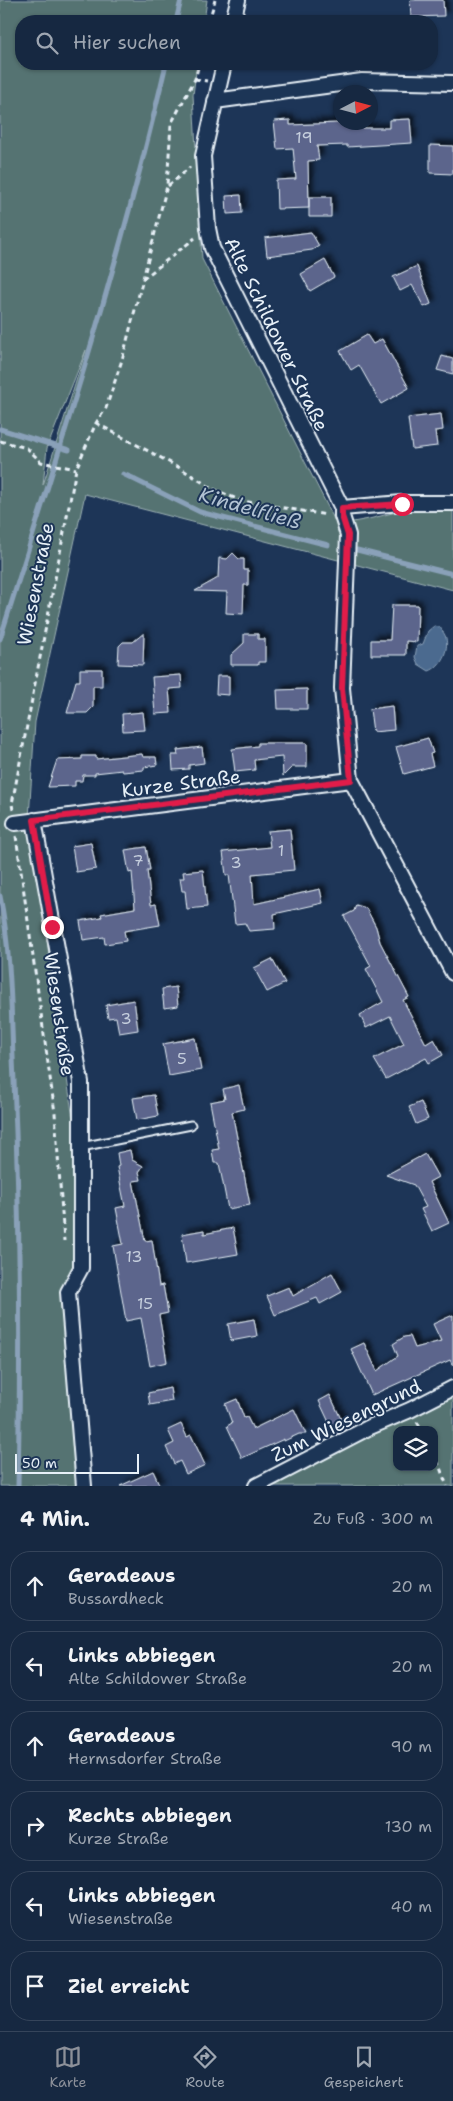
<!DOCTYPE html>
<html lang="de">
<meta charset="utf-8">
<style>
:root{--surface:#162841;--page:#1f3048;--text:#f1f3f6;--muted:#9ea6b1;--line:#35445a;--accent:#8c9099}
body{margin:0;font-family:"Shantell Sans",sans-serif;background:var(--page);color:var(--text)}
.controls{position:absolute;right:15px;bottom:15px;display:grid;overflow:hidden;border-radius:10px;box-shadow:0 1px 4px #0004}
.controls button{width:45px;height:45px;display:grid;place-items:center;padding:0;border:0;border-bottom:1px solid var(--line);background:var(--surface);color:var(--text);font:25px sans-serif}
.compass{position:absolute;left:333px;top:85px;width:45px;height:45px;border-radius:50%;background:var(--surface);box-shadow:0 1px 4px #0004;rotate:84deg}
.scale{position:absolute;left:15px;bottom:12px;width:124px;box-sizing:border-box;padding-left:5px;border:2px solid #e8f1f8;border-top:0;font-size:14px;line-height:18px;white-space:nowrap;color:#e8f1f8;-webkit-text-stroke:4px #1d3557;paint-order:stroke}
.stop{position:absolute;width:15px;height:15px;margin:-11px;border:4px solid #e11d48;border-radius:50%;background:#fff}
.stop.end{background:#e11d48;border-color:#fff;box-shadow:0 1px 5px #0008}
.list{margin:0;padding:0;list-style:none}
h2{display:flex;justify-content:space-between;align-items:center;height:65px;margin:0;padding:0 20px;font-size:21px}
h2 small{font-size:16px;font-weight:400;color:var(--muted)}
.list li{display:grid;grid-template-columns:32px 1fr auto;gap:15px;align-items:center;box-sizing:border-box;height:70px;margin:0 10px 10px;padding:0 10px;border:1px solid var(--line);border-radius:20px}
.list b{display:block;font-size:19px;white-space:nowrap}
.list p{margin:0;font-size:16px;white-space:nowrap;color:var(--muted)}
.list em{font-size:16px;font-style:normal;color:var(--muted)}
.icon{flex:none;width:28px;height:28px;fill:none;stroke:currentColor;stroke-width:2;stroke-linecap:round;stroke-linejoin:round}
.map{position:relative;flex:none;width:453px;height:1486px;overflow:hidden}
.search{position:absolute;background:var(--surface);box-shadow:0 1px 4px #0004;left:15px;right:15px;top:15px;height:55px;display:flex;align-items:center;gap:12px;box-sizing:border-box;padding:0 18px;border-radius:20px;color:var(--muted);font-size:19px}
.sheet{height:545px;background:var(--surface)}
nav{display:flex;justify-content:space-around;align-items:center;box-sizing:border-box;height:70px;border-top:1px solid var(--line);background:var(--surface);font-size:14px;color:var(--muted)}
nav a{display:grid;justify-items:center;gap:2px}
nav .on{color:var(--accent)}
.map>svg:first-child{display:block}
.green{fill:#557372;stroke:#9eb2b5;fill-rule:evenodd}
.water{fill:#4c6b8f;stroke:#8aa1b9}
.lines{fill:none;stroke-linecap:round;stroke-linejoin:round}
.stream{stroke:#8aa1b9;stroke-width:5}
.building{fill:#5b658c;stroke:#e8f1f8;filter:url(#shadow)}
.service-casing{stroke:#e8f1f8;stroke-width:11}
.minor-casing{stroke:#e8f1f8;stroke-width:18}
.path{stroke:#e8f1f8;stroke-width:3;stroke-dasharray:5 4;stroke-linecap:butt}
.service{stroke:#1d3557;stroke-width:7}
.minor{stroke:#1d3557;stroke-width:14}
.route{stroke:#e11d48;stroke-width:6}
.labels{text-anchor:middle;stroke-width:4;stroke-linejoin:round;paint-order:stroke}
.number-label{font-size:16px;fill:#c5cedd}
.street-label{font-size:19px;fill:#e8f1f8;stroke:#1d3557}
.water-label{font-size:20px;font-style:italic;fill:#b1c2d3;stroke:#1d3557}
</style>
<div class="map">
<svg width="453" height="1486" viewBox="0 0 453 1486">
<defs>
<filter id="shadow"><feDropShadow dx="4.5" dy="-4.5" stdDeviation="2.5" flood-color="#0009"/></filter>
</defs>
<rect width="100%" height="100%" fill="#1d3557"/>
<filter id="ink" filterUnits="userSpaceOnUse"><feTurbulence type="fractalNoise" baseFrequency=".02" numOctaves="2"/><feDisplacementMap in="SourceGraphic" scale="10" xChannelSelector="R" yChannelSelector="G"/><feConvolveMatrix kernelMatrix="1 2 1 2 8 2 1 2 1" color-interpolation-filters="sRGB"/></filter>
<g filter="url(#ink)">
<path class="green" d="M0 0H207L204 21H21V64H197L193 95 202 259 337 525 369 519 400 511 453 510V590L85 494 35 722 29 818 77 1147 79 1267 63 1286 79 1486H0ZM86 350 43 485 47 448Z
M453 1388V1486H257ZM397 1430H434V1467H397Z"/>
<path class="water" d="M434 626 440 627C442 631 445 634 446 638 449 650 441 667 429 671L418 664 415 657 417 646 423 644 428 631Z"/>
<g class="lines">
<path class="stream" d="M176 21 181 0
M0 429 69 450
M133 478 123 474 200 512 328 545
M357 550 453 574
M0 639C60 449 121 258 166 64
M0 896C12 956 11 1020 14 1081 20 1217 21 1350 18 1486"/>
</g>
<path class="building" d="M410 0H443L444 16 411 17Z
M410 119 412 143 347 147V145L317 146 319 160 308 161 309 208 277 209 276 180 296 179 293 148 277 149 274 121 290 120V125L363 122V128H389V120Z
M430 145 453 146V174L430 173Z
M241 195 242 213 227 214 226 196Z
M309 197H331V217H309Z
M311 232 319 246 312 250 267 256 265 238Z
M325 260 334 277 310 291 301 274Z
M417 266 431 304 424 307 412 285 400 291 393 277Z
M367 335 373 344 382 339 409 388 381 404 359 365 351 370 340 351Z
M442 356 453 359V374L437 370Z
M441 414 443 430 435 431 437 446 412 449 408 418Z
M233 553 239 559H244V570H248V585H244L243 614 226 613 227 592 195 591 218 578 219 558 227 559Z
M392 605H418L417 642 406 641V655H371V640H390Z
M144 633 143 665 118 664 119 646 123 642H133Z
M244 634H258V639H265V662H258V665H231V655L244 643Z
M80 669H102V686H93V707L87 713H67L76 681H80Z
M181 675 182 688 169 689 171 713 155 714 152 677Z
M217 676H229V695L216 694Z
M307 689V709H278L277 690Z
M392 706 394 730 373 732 370 709Z
M143 712 145 730 123 731 122 714Z
M428 738 433 753 430 754 433 766 404 774 396 747Z
M258 743H307V767H292L283 776 282 757 254 760 255 770 235 772 232 749 258 746Z
M202 747 204 763 189 765V769L173 770 172 755H178L177 750Z
M142 754 143 757H156L157 765 144 767V770L123 772 122 770 95 773V775H83L82 781H75V786L48 787 57 760 82 759V756H96V759Z
M290 829 294 870 252 874 254 904 320 889 323 903 274 914 275 929 249 931 245 923 235 924 229 875H226L223 852 270 847 268 831Z
M91 843 96 869 76 872 72 846Z
M146 847 150 870H147L151 905 156 904 160 925 124 931 126 941 105 944 104 937 83 940 80 921 102 917 101 914 135 908 132 872 129 873 125 850Z
M203 870 207 907 187 909 185 891H182L180 878H184L183 872Z
M356 905 366 908 376 927 380 942 409 997 403 1000 426 1044 434 1039 443 1055 429 1063 426 1058 386 1079 374 1059 404 1044 390 1016 366 1028 360 1015 383 1002 366 969 371 966 344 916 354 911Z
M272 959 285 983 267 992 254 968Z
M176 987 178 1006 164 1008 162 989Z
M134 1000 138 1030 119 1033 116 1017 108 1018 106 1005Z
M195 1038 201 1070 169 1076 163 1044Z
M239 1085 244 1109 232 1112 250 1205 228 1209 219 1163H214L212 1150 219 1149 210 1102 225 1099 223 1089Z
M154 1095 158 1116 137 1120 133 1098Z
M421 1102 428 1119 416 1124 409 1107Z
M130 1150 132 1160 143 1166 139 1172 141 1180 133 1181 145 1241 152 1240 159 1286 163 1285 168 1313 159 1315 167 1362 150 1366 141 1318 126 1321 113 1246 123 1244 116 1208 125 1206 117 1167 119 1166 117 1153Z
M425 1154 438 1177 429 1182 449 1223 432 1231 421 1209 426 1207 414 1185 386 1175Z
M233 1228 238 1254 186 1263 182 1234 204 1230V1234Z
M332 1273 342 1292 320 1304 317 1298 275 1315 267 1296 289 1287 293 1296Z
M453 1315V1366L450 1360 372 1395 351 1349 364 1343 377 1371 398 1356 393 1344 404 1337 410 1336 415 1348 441 1341 433 1324Z
M254 1319 257 1336 231 1341 228 1324Z
M170 1388 172 1401 150 1405 148 1393Z
M330 1395 346 1430 335 1435 319 1401Z
M237 1399 244 1418 247 1417 253 1429 294 1409 306 1434H299L284 1441V1439L242 1458 227 1426 232 1423 225 1404Z
M181 1424 187 1437 191 1435 205 1465 186 1474 180 1461 174 1464 166 1447 174 1443 168 1430Z
M153 1471 160 1486H120Z"/>
<g class="lines">
<defs>
<path id="service" d="M81 1147 191 1125"/>
<path id="minor" d="M233 21 238 0
M224 64 203 156 208 228 212 248 342 508V516L348 535 342 688 351 780 453 973
M215 101 362 81 453 83
M342 508 402 503H453
M34 820 81 1082V1268L68 1292 84 1486
M15 823 351 780
M256 1486 370 1427 410 1410 453 1388"/>
</defs>
<use href="#service" class="service-casing"/>
<use href="#minor" class="minor-casing"/>
<path class="path" d="M209 21 215 0
M195 79 207 81
M168 186 190 167
M143 279 195 238
M96 423 180 468 213 489 242 501 327 515
M0 441 27 448 41 462 76 469
M13 810 12 804 76 469 96 423 106 408 122 360 167 186 171 124 195 79 199 64
M16 836 55 1113 64 1241
M417 1422 422 1430
M434 1452 447 1486"/>
<use href="#service" class="service"/>
<use href="#minor" class="minor"/>
</g>
</g>
<g class="lines" filter="url(#ink)">
<path class="route" d="M52 927 34 820 351 780 342 688 348 535 342 516V508L402 504"/>
</g>
<g class="labels">
<g class="number-label">
<text x="304" y="143">19</text>
<text x="281" y="856">1</text>
<text x="138" y="866">7</text>
<text x="236" y="868">3</text>
<text x="126" y="1024">3</text>
<text x="182" y="1064">5</text>
<text x="134" y="1262">13</text>
<text x="145" y="1309">15</text>
</g>
<g class="street-label">
<text transform="translate(277 334) rotate(64)" y="7">Alte Schildower Straße</text>
<text transform="translate(35 584) rotate(-79)" y="7">Wiesenstraße</text>
<text transform="translate(181 783) rotate(-7)" y="7">Kurze Straße</text>
<text transform="translate(60 1014) rotate(82)" y="7">Wiesenstraße</text>
<text transform="translate(346 1420) rotate(-26)" y="7">Zum Wiesengrund</text>
</g>
<g class="water-label">
<text transform="translate(250 508) rotate(16)" y="7">Kindelfließ</text>
</g>
</g>
</svg>
<div class="controls">
<button><svg class="icon" aria-label="layers" viewBox="0 0 24 24"><path d="M12 4l9 5-9 5-9-5zM3 14l9 5 9-5"/></svg></button>
</div>
<svg class="compass" viewBox="-18 -18 36 36"><path d="M0-13l5 13h-10z" fill="#e53935"/><path d="M0 13l5-13h-10z" fill="#9ea6b1"/></svg>
<div class="scale">50 m</div>
<div class="stop" style="left:402px;top:504px"></div>
<div class="stop end" style="left:52px;top:927px"></div>
<div class="search"><svg class="icon" aria-label="search" viewBox="0 0 24 24"><circle cx="10" cy="10" r="6"/><path d="M15 15l6 6"/></svg>Hier suchen</div>
</div>
<section class="sheet">
<h2>4 Min.<small>Zu Fuß · 300 m</small></h2>
<ul class="list">
<li><svg class="icon" aria-label="ahead" viewBox="0 0 24 24"><path d="M12 20V5M6 11l6-6 6 6"/></svg><div><b>Geradeaus</b><p>Bussardheck</p></div><em>20 m</em></li>
<li><svg class="icon" aria-label="left" viewBox="0 0 24 24"><path d="M17 20v-9H6M10 6l-5 5 5 5"/></svg><div><b>Links abbiegen</b><p>Alte Schildower Straße</p></div><em>20 m</em></li>
<li><svg class="icon" aria-label="ahead" viewBox="0 0 24 24"><path d="M12 20V5M6 11l6-6 6 6"/></svg><div><b>Geradeaus</b><p>Hermsdorfer Straße</p></div><em>90 m</em></li>
<li><svg class="icon" aria-label="right" viewBox="0 0 24 24"><path d="M7 20v-9h11M14 6l5 5-5 5"/></svg><div><b>Rechts abbiegen</b><p>Kurze Straße</p></div><em>130 m</em></li>
<li><svg class="icon" aria-label="left" viewBox="0 0 24 24"><path d="M17 20v-9H6M10 6l-5 5 5 5"/></svg><div><b>Links abbiegen</b><p>Wiesenstraße</p></div><em>40 m</em></li>
<li><svg class="icon" aria-label="arrive" viewBox="0 0 24 24"><path d="M6 21V4h12l-3 4 3 4H6"/></svg><div><b>Ziel erreicht</b></div></li>
</ul>
</section>
<nav>
<a class="on"><svg class="icon" aria-label="map" viewBox="0 0 24 24"><path d="M3 6l6-2 6 2 6-2v14l-6 2-6-2-6 2zM9 4v14M15 6v14"/></svg>Karte</a>
<a><svg class="icon" aria-label="directions" viewBox="0 0 24 24"><path d="M12 3l9 9-9 9-9-9zM9 14v-3h6M13 9l2 2-2 2"/></svg>Route</a>
<a><svg class="icon" aria-label="saved" viewBox="0 0 24 24"><path d="M7 4h10v16l-5-4-5 4z"/></svg>Gespeichert</a>
</nav>
